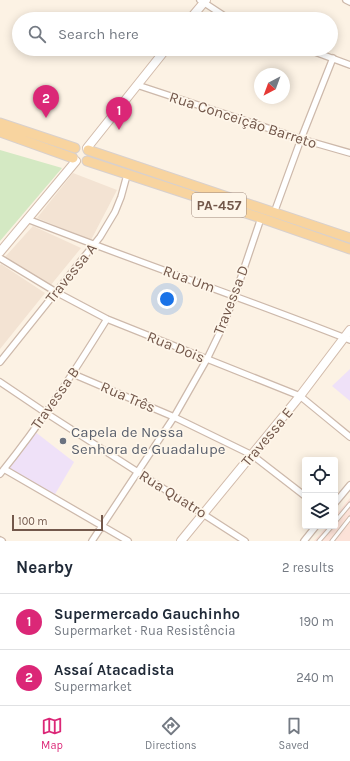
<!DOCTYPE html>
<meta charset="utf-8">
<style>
:root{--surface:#fff;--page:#f2f2f3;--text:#1f2937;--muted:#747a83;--line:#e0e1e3;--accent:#db2777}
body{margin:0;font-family:Karla,sans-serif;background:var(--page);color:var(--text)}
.controls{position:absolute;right:12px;bottom:12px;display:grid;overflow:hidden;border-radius:4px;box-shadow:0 2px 10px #0003}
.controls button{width:36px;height:36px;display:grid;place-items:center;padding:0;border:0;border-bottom:1px solid var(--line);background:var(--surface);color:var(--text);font:20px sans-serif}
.compass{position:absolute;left:254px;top:68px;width:36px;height:36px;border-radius:50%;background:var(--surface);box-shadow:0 2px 10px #0003;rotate:221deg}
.scale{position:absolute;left:12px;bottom:10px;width:91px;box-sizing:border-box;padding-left:4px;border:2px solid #73584b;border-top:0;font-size:11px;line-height:14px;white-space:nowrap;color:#73584b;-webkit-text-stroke:3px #fef6ea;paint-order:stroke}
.you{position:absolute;left:167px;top:299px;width:14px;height:14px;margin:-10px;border:3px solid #fff;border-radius:50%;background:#1a73e8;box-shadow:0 0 0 6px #1a73e833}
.badge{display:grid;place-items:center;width:26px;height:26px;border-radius:50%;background:var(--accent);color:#fff;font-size:13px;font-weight:700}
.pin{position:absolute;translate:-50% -33px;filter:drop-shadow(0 1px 2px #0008)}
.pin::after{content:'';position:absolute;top:21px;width:14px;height:12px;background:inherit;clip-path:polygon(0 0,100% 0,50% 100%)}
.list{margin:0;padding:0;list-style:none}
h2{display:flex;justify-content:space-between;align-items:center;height:52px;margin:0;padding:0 16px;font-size:17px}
h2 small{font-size:13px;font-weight:400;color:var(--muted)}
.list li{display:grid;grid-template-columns:26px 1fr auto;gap:12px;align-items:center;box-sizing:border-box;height:56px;padding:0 16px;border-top:1px solid var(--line)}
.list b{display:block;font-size:15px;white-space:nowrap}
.list p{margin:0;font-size:13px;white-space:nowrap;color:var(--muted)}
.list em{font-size:13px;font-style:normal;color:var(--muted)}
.icon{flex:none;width:22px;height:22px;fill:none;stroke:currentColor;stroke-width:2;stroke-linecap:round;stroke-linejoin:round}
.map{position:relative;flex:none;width:350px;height:541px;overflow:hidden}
.search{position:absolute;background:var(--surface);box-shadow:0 2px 10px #0003;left:12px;right:12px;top:12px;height:44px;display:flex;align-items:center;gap:10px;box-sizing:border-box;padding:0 14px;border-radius:22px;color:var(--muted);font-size:15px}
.sheet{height:164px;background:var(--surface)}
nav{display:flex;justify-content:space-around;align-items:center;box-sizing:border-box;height:56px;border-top:1px solid var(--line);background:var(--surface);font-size:11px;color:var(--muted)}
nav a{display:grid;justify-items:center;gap:2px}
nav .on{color:var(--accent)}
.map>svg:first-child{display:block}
.residential{fill:#f3e3d3}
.commercial{fill:#fce2d8}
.education{fill:#efe1f8}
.green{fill:#d4e9c3}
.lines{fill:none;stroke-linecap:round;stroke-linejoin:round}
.lane-casing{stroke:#cdb9ab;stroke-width:5}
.street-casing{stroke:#cdb9ab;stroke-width:8}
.secondary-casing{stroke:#d2bbab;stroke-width:10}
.primary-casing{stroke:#d8d0cd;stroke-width:11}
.lane{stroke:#fff;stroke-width:3}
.street{stroke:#fff;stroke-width:5.5}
.secondary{stroke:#fff;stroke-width:8}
.primary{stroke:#f8d49f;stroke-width:9}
.worship-dot{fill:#6b7280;stroke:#fef6ea;stroke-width:1.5}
.labels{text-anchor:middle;stroke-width:3.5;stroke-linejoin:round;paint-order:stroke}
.shield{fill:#fef6ea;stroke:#9d877b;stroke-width:1}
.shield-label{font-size:14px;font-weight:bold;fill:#73584b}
.street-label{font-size:15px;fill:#73584b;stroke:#fef6ea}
.worship-label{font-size:15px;fill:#5b616d;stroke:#fef6ea;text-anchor:start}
</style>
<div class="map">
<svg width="350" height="541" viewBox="0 0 350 541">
<rect width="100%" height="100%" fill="#fcf2e4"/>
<path class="residential" d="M73 173 117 190 91 240 37 218Z
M33 226 81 248 50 286 5 257Z
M1 264 45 293 0 349V265Z"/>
<path class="commercial" d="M350 498V541H314L327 526H335V516Z"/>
<path class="education" d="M350 369V401L332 386Z
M34 431 74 462 54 496 7 467Z"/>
<path class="green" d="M0 150 62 168 0 241Z"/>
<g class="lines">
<defs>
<path id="lane" d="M335 522 350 504
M319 541 332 526
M332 541 350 518"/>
<path id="street" d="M200 0 229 19
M346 0 350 2
M307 49 350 65
M137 85 301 139 350 153
M274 213 301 139 333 58
M27 219C135 261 243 298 350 340
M0 258 56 292 107 319 300 396 350 437
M0 362 100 237 115 212 121 197 127 175
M73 374 174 417 252 455 305 496
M0 382 46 413 245 541
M4 469 128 541
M0 474C40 425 74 372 107 319
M335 503 350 485
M0 540 2 541
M92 541 174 417 207 359 222 328 235 295 261 218
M304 541 316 526"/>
<path id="secondary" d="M190 19 206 0
M87 148 166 49
M0 252 76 161
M181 541 300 396 350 330"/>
<path id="primary" d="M0 123 75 148
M0 132 73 158
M88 150 350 238
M87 161 261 218 350 249"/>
</defs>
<use href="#lane" class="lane-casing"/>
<use href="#street" class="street-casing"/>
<use href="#secondary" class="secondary-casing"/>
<use href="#primary" class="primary-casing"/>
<use href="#lane" class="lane"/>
<use href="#street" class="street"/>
<use href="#secondary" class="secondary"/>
<use href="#primary" class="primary"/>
</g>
<circle class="worship-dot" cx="63" cy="441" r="4"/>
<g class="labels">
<rect class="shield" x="192" y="193" width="54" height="24" rx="3"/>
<g class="shield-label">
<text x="219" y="210">PA-457</text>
</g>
<g class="street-label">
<text transform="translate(243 120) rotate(18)" y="5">Rua Conceição Barreto</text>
<text transform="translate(71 273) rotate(-51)" y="5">Travessa A</text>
<text transform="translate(189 279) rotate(20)" y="5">Rua Um</text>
<text transform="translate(231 300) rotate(-69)" y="5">Travessa D</text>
<text transform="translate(176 347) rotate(22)" y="5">Rua Dois</text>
<text transform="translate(128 397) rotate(23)" y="5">Rua Três</text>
<text transform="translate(55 398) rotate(-55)" y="5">Travessa B</text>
<text transform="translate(267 437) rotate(-50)" y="5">Travessa E</text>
<text transform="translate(173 494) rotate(32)" y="5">Rua Quatro</text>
</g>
<g class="worship-label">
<text x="71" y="437">Capela de Nossa<tspan x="71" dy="17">Senhora de Guadalupe</tspan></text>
</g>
</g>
</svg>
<div class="controls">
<button><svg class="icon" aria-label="locate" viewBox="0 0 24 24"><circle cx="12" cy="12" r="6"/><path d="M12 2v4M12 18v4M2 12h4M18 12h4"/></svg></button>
<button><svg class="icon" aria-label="layers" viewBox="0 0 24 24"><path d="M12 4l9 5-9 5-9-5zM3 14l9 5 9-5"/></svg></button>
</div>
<svg class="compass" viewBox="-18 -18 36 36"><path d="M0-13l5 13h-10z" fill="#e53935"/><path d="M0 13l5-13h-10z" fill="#747a83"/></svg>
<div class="scale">100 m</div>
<div class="you"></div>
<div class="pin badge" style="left:119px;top:130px">1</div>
<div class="pin badge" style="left:46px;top:118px">2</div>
<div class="search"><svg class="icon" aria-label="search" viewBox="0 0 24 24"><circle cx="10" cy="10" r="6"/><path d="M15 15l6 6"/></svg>Search here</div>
</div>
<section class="sheet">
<h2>Nearby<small>2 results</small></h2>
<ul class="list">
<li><span class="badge">1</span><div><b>Supermercado Gauchinho</b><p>Supermarket · Rua Resistência</p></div><em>190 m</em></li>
<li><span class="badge">2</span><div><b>Assaí Atacadista</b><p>Supermarket</p></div><em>240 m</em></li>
</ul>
</section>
<nav>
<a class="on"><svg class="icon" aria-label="map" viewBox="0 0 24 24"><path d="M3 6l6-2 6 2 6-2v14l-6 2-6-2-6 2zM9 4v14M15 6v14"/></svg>Map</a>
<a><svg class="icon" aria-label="directions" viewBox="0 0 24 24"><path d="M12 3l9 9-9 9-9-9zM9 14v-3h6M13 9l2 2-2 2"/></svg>Directions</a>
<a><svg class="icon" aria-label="saved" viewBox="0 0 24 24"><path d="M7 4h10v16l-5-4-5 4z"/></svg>Saved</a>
</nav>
